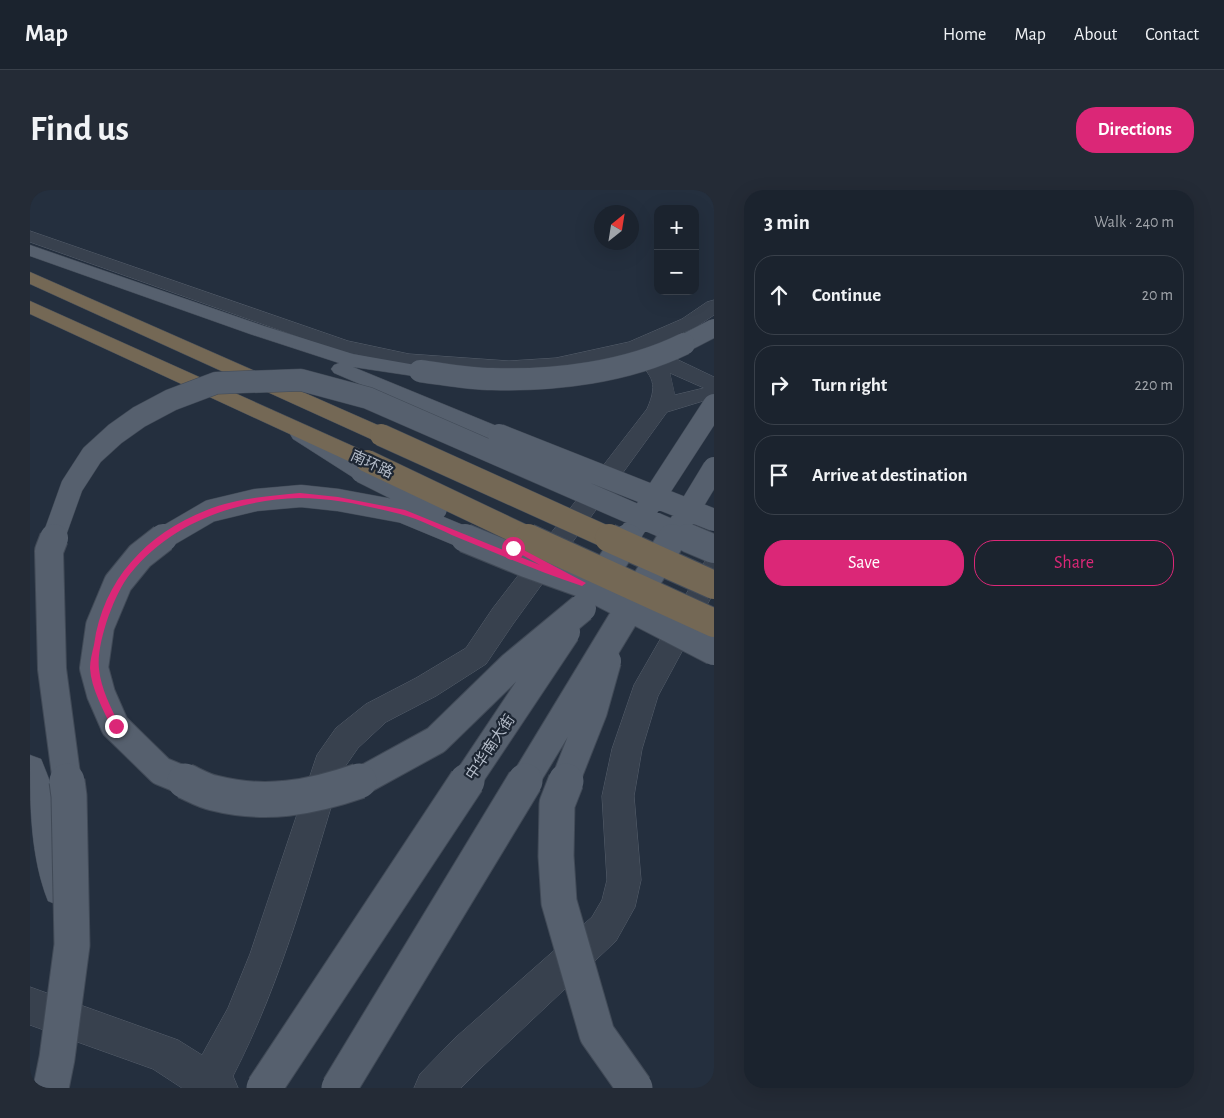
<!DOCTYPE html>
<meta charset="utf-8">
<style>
:root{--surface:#1b232e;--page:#242b36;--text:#f1f3f6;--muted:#a0a4aa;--line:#39404a;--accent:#db2777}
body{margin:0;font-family:"Alegreya Sans","Noto Sans SC",sans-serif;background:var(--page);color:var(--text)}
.controls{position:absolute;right:15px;top:15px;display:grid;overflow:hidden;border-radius:10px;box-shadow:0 5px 20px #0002}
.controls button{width:45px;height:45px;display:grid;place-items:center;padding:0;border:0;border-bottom:1px solid var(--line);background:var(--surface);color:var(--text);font:25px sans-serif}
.compass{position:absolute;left:564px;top:15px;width:45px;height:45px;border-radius:50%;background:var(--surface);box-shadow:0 5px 20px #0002;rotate:30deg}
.stop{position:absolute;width:15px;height:15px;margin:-11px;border:4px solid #db2777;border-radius:50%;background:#fff}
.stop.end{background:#db2777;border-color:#fff;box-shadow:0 1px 5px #0008}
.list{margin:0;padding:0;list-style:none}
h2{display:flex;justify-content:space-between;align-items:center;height:65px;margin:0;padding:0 20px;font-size:21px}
h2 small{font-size:16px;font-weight:400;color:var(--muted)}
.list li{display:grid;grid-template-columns:32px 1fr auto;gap:15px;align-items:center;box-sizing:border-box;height:80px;margin:0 10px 10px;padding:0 10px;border:1px solid var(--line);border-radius:20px}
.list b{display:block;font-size:19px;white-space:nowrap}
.list em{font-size:16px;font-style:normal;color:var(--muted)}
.actions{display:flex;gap:10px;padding:15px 20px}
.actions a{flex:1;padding:11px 0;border:1px solid var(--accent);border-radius:20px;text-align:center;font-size:18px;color:var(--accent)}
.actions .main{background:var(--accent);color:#fff}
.icon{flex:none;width:28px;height:28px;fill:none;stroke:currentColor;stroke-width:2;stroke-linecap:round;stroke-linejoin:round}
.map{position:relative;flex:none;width:684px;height:898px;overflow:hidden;border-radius:20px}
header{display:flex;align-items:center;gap:30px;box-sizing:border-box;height:70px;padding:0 25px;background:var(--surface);border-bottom:1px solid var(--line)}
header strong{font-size:24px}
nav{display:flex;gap:28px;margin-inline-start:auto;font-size:18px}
.intro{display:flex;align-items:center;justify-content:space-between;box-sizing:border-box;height:120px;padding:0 30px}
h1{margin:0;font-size:35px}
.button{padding:12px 22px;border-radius:20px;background:var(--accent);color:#fff;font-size:18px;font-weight:700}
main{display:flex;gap:30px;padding:0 30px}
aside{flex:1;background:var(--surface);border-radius:20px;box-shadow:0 5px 20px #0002}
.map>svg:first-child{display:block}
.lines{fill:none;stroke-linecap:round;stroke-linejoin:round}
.minor-casing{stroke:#565f6c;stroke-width:1}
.major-casing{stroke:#414a57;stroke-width:1}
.highway-casing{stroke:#434c59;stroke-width:1}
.minor{fill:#38414e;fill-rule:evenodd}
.major{fill:#56606e;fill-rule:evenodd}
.highway{fill:#746855;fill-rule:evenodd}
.major-bridge-far3-casing{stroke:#414a57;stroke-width:19;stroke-linecap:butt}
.major-bridge-far2-casing{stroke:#414a57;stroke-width:23;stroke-linecap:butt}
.major-bridge-far1-casing{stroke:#414a57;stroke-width:30;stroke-linecap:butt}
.major-bridge-casing{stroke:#414a57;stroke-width:37;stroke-linecap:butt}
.highway-bridge-far1-casing{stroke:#434c59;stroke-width:23;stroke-linecap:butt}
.highway-bridge-casing{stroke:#434c59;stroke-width:30;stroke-linecap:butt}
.major-bridge-far3{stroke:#56606e;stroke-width:18}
.major-bridge-far2{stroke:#56606e;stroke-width:22}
.major-bridge-far1{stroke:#56606e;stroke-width:28}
.major-bridge{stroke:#56606e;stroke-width:35}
.highway-bridge-far1{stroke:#746855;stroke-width:22}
.highway-bridge{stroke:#746855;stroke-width:28}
.route{fill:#db2777}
.labels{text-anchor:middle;stroke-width:4.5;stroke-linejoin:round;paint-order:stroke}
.street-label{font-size:15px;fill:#b4bcc9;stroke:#1d2633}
</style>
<header>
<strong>Map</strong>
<nav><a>Home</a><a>Map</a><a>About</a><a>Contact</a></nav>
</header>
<div class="intro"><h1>Find us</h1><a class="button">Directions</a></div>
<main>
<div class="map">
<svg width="684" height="898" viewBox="0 0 684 898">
<rect width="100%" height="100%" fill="#242f3e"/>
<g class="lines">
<defs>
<path id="minor" d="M0 41 318 151 379 164 479 171 526 168 599 152 652 129 677 112 684 110V125L666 137 621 157 684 187V212L673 211 637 222 483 434 456 474 406 506 356 532 328 558 312 581C280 685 253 789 203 886L208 898H152L123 879 0 835V797L134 845 148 850 172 865 198 818 220 764 287 565 306 538 336 514 386 488 436 458 463 418 617 219C630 190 620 185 601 164L526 180 479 183 379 176 306 160 0 52ZM640 183 674 198 645 205Z
M684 368V402L628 506 612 559 604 606 611 690 605 717 586 751 453 876 431 898H384L390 884 425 848 562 727 572 710 577 690 572 606 582 559 604 495 675 371Z"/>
<path id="major" d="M0 55 234 136 323 164 397 177 400 181 397 185 390 187 323 177 474 239 477 244 474 249 466 251 458 249 304 183 301 179 304 175 309 173 220 144 0 66Z
M271 237 279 239 340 276 344 282 340 288 332 290 324 288 263 249 260 244 263 239Z
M0 565 11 569C29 610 37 655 47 699L42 711 30 716 18 711C0 665 0 614 0 565Z"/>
<path id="highway" d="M0 82 359 240 362 245 359 250 351 252 343 250 0 94Z
M0 111 345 266 348 271 345 276 337 279 329 276 0 124Z"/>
</defs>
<use href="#minor" class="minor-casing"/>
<use href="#major" class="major-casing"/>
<use href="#highway" class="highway-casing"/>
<use href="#minor" class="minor"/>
<use href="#major" class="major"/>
<use href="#highway" class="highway"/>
<defs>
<path id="major-bridge-far3" d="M651 155 684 138"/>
<path id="major-bridge-far2" d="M390 181C414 184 438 189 462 189 525 191 597 182 654 154
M469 245 684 330
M332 282 406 319
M23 349 42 296 62 265 85 244 109 227 141 210 186 193 271 190 338 208 661 349
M132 349 180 321 226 310 271 306 308 310 373 322 438 349
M597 349 684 215
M641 349 684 278"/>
<path id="major-bridge-far1" d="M24 348 19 361 22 479 37 592
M133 348 110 366 88 393 70 436 64 478 71 504 85 536 131 581 158 592
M435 348 496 373 552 393
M658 348 684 359
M547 390 684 461
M562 402 598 348
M325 592 335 589 406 550 482 476 552 418
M436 592 536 442
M494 592 642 348
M535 592 563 521 577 471"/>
<path id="major-bridge" d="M155 591C164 595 174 601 184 603 235 616 280 608 329 591
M536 591 527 614 526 666 529 712 567 844 605 898
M21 898 27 868 42 755 39 606 37 591
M234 898 437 591
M309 898 495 591"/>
<path id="highway-bridge-far1" d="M351 245 581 349
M337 271 501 349"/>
<path id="highway-bridge" d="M498 348 684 433
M579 348 684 395"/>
</defs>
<use href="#major-bridge-far3" class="major-bridge-far3-casing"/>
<use href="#major-bridge-far2" class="major-bridge-far2-casing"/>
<use href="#major-bridge-far1" class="major-bridge-far1-casing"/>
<use href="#major-bridge" class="major-bridge-casing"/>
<use href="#highway-bridge-far1" class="highway-bridge-far1-casing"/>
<use href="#highway-bridge" class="highway-bridge-casing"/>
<use href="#major-bridge-far3" class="major-bridge-far3"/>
<use href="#major-bridge-far2" class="major-bridge-far2"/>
<use href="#major-bridge-far1" class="major-bridge-far1"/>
<use href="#major-bridge" class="major-bridge"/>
<use href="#highway-bridge-far1" class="highway-bridge-far1"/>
<use href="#highway-bridge" class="highway-bridge"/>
</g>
<path class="route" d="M270 303 308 307 375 320 510 375 480 358 481 356H486L556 393 552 396C510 382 470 365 429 348 410 340 390 329 370 324 339 316 302 308 269 308 205 310 141 333 100 384 84 404 66 454 69 479 71 499 81 518 90 536L86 540 82 539C74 520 61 499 60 478 60 471 62 463 64 455 73 390 116 344 177 320 206 308 240 306 270 303Z"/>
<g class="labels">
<g class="street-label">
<text transform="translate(342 274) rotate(25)" y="5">南环路</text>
<text transform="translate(460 557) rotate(-56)" y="5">中华南大街</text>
</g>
</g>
</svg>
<div class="controls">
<button>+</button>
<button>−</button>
</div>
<svg class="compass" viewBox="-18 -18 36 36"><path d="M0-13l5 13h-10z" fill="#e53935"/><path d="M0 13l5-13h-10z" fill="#a0a4aa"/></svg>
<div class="stop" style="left:483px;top:358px"></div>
<div class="stop end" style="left:86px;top:536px"></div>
</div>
<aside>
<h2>3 min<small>Walk · 240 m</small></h2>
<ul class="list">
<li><svg class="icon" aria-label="ahead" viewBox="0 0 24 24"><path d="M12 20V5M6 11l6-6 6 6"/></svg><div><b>Continue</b></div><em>20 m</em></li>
<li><svg class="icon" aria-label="right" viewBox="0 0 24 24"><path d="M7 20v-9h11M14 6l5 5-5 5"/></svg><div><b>Turn right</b></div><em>220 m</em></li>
<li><svg class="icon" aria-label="arrive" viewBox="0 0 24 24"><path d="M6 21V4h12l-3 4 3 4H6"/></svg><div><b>Arrive at destination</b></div></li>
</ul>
<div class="actions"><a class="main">Save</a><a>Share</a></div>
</aside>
</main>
